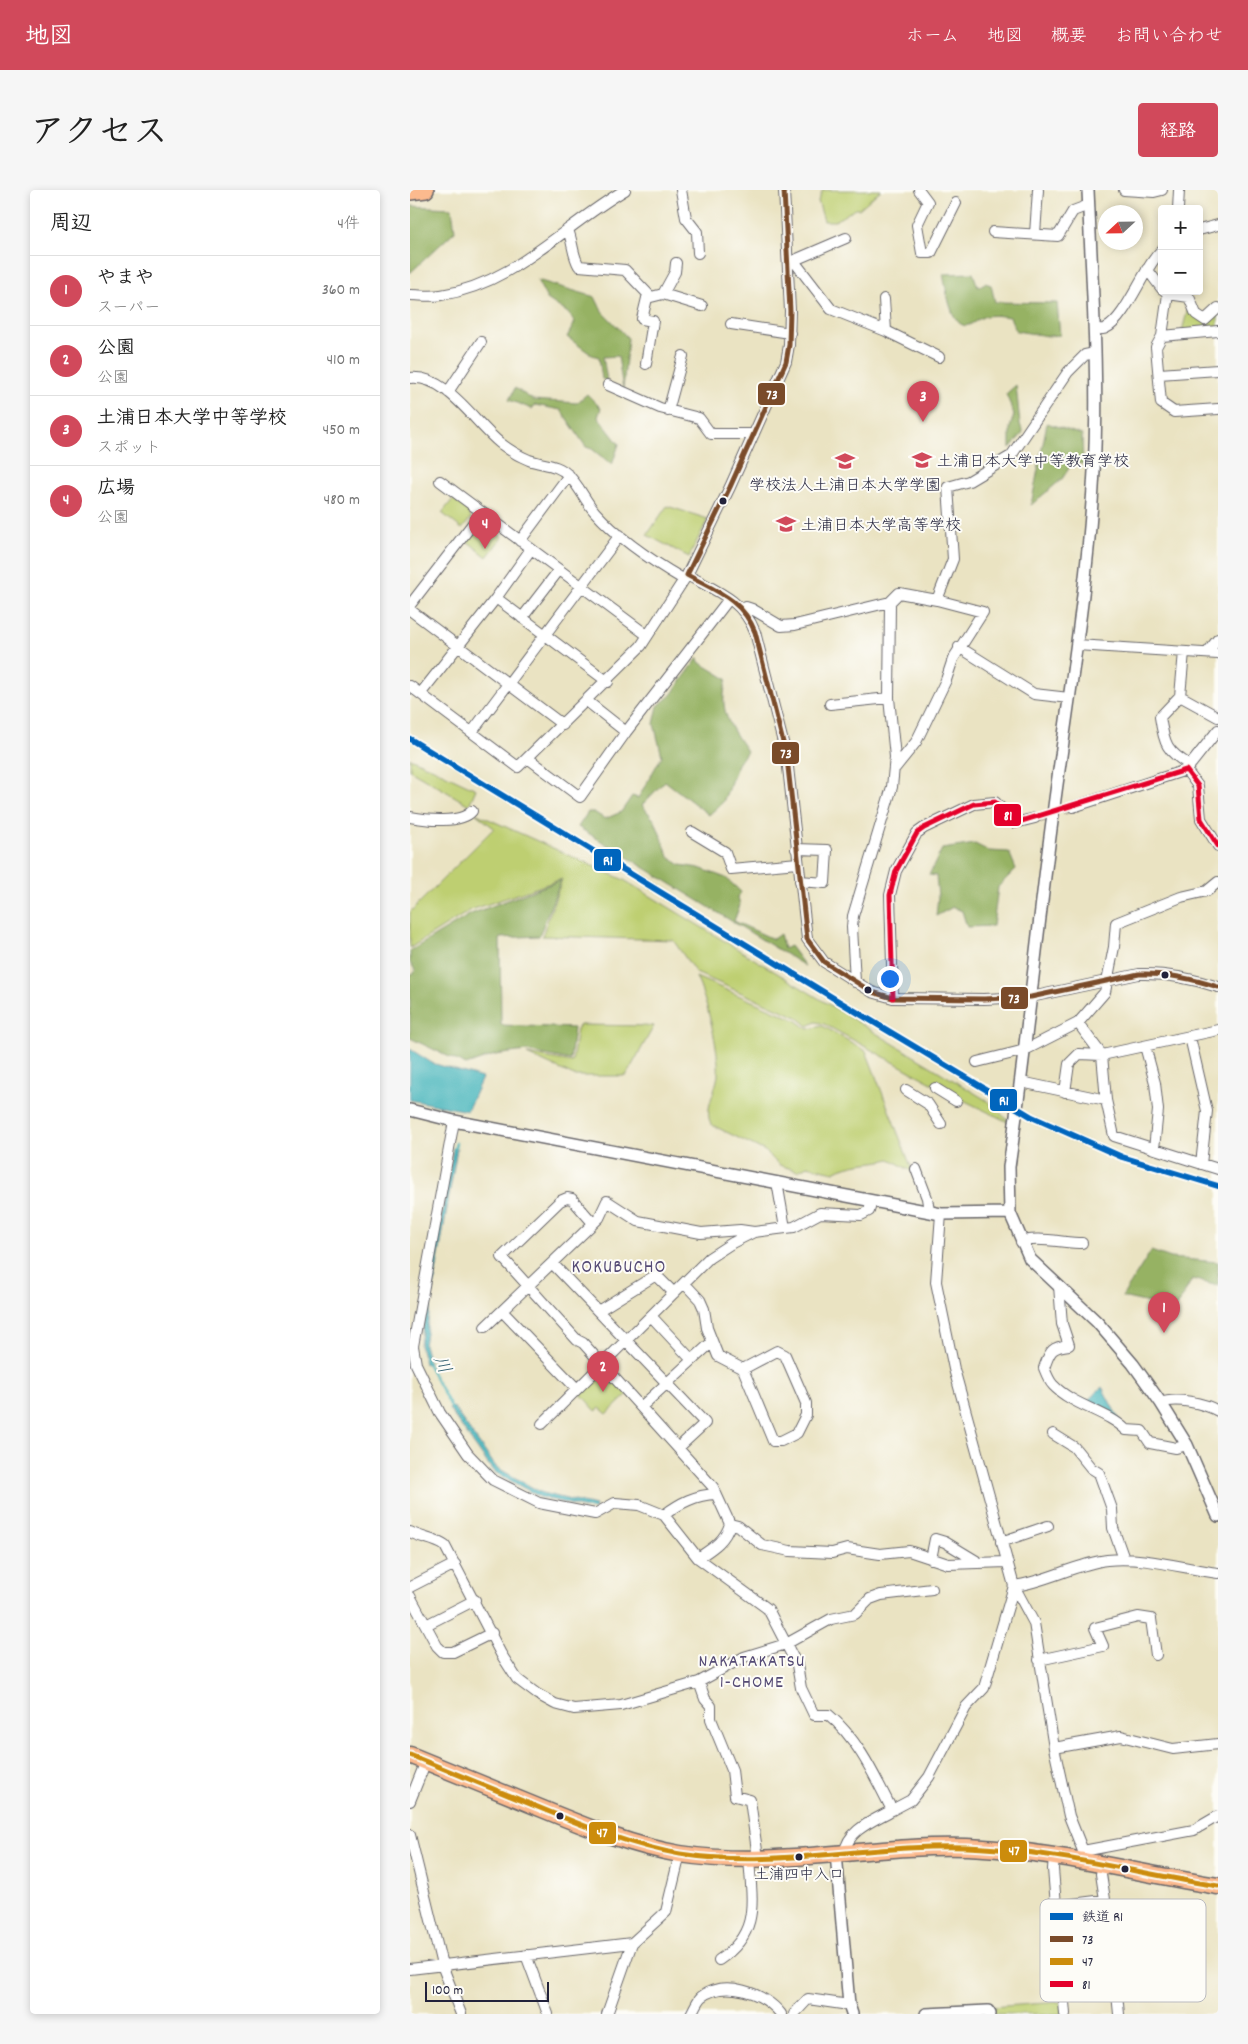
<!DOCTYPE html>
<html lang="ja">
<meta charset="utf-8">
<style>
:root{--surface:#fff;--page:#f6f6f6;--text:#222;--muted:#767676;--line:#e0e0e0;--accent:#d1495b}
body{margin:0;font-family:Dekko,"Klee One",sans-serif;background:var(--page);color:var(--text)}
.controls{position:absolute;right:15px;top:15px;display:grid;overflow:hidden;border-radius:5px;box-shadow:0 2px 8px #0003}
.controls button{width:45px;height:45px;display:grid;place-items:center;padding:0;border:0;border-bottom:1px solid var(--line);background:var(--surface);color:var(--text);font:25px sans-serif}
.compass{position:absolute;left:688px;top:15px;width:45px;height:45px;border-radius:50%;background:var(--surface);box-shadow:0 2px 8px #0003;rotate:248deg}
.scale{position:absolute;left:15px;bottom:12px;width:124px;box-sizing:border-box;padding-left:5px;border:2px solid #22223b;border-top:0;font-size:14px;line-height:18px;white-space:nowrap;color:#22223b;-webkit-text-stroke:4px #fdfcf7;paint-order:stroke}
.you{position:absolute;left:479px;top:788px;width:18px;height:18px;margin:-12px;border:4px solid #fff;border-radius:50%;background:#1a73e8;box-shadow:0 0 0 8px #1a73e833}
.badge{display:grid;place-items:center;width:32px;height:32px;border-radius:50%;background:var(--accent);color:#fff;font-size:16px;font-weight:700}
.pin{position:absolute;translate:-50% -41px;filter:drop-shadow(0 1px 2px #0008)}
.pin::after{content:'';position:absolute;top:26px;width:18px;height:15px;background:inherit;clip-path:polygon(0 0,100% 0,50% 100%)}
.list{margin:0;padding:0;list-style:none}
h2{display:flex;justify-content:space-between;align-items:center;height:65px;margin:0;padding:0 20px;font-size:21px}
h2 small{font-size:16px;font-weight:400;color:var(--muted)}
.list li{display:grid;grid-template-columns:32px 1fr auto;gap:15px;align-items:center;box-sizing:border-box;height:70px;padding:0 20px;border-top:1px solid var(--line)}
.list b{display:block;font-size:19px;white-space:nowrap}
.list p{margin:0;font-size:16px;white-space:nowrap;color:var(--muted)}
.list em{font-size:16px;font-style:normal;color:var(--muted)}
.map{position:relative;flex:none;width:808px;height:1824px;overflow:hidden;border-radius:5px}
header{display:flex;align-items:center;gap:30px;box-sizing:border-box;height:70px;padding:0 25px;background:var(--accent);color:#fff}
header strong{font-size:24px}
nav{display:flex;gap:28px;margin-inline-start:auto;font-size:18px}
.intro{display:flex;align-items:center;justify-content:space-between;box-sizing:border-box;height:120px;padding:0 30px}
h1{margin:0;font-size:35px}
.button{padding:12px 22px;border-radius:5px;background:var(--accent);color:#fff;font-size:18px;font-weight:700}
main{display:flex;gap:30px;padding:0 30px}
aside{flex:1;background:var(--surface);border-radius:5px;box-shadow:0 2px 8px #0003}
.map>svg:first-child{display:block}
.green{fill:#becf71;stroke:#707856}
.forest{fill:#96b263;stroke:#5c6a4f}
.water{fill:#41b2b9;stroke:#326a7a}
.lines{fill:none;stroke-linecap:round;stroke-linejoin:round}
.stream{stroke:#41b2b9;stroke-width:2.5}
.minor-tunnel{stroke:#c2bca7;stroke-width:10;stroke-dasharray:10 5;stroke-linecap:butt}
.minor-casing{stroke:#68666a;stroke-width:12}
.tertiary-casing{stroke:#68666a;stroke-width:14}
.primary-casing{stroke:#68666a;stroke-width:18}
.trunk-casing{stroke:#68666a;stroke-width:19}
.minor{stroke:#fff;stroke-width:10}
.tertiary{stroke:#fff;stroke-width:11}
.primary{stroke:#fcba8e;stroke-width:15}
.trunk{stroke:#fcba8e;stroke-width:16}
.bus-1-casing{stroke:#fdfcf7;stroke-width:9}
.bus-2-casing{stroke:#fdfcf7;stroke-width:9}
.bus-3-casing{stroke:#fdfcf7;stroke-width:9}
.bus-1{stroke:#7a4b2a;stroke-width:5}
.bus-2{stroke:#cc8c0c;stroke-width:5}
.bus-3{stroke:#e4002b;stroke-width:5}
.rail-1-casing{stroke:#fdfcf7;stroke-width:10}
.rail-1{stroke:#0065bd;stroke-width:6}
.bus-dot{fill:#22223b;stroke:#fdfcf7;stroke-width:2}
.labels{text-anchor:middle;stroke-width:4;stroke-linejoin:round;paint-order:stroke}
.bus-label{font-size:15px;fill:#22223b;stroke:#fdfcf7}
.poi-label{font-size:16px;fill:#22223b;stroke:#fdfcf7;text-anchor:start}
.water-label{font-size:18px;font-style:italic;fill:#2e5c6d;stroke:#fdfcf7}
.neighbourhood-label{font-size:18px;letter-spacing:1px;fill:#554b75;stroke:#fdfcf7}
.quarter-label{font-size:19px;letter-spacing:1px;fill:#554b75;stroke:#fdfcf7}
.key{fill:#fdfcf7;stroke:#bbbbbf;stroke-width:1}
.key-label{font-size:14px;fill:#22223b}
.line-badge{stroke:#fdfcf7;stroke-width:2}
.badge-label{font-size:14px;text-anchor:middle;font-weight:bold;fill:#fff}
</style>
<header>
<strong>地図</strong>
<nav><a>ホーム</a><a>地図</a><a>概要</a><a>お問い合わせ</a></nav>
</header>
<div class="intro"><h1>アクセス</h1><a class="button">経路</a></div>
<main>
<aside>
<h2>周辺<small>4件</small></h2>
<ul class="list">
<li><span class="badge">1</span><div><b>やまや</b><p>スーパー</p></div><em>360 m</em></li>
<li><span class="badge">2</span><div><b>公園</b><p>公園</p></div><em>410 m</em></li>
<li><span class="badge">3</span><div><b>土浦日本大学中等学校</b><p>スポット</p></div><em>450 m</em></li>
<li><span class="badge">4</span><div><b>広場</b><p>公園</p></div><em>480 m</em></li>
</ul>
</aside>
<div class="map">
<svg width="808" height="1824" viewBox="0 0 808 1824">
<rect width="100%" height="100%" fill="#fdfcf7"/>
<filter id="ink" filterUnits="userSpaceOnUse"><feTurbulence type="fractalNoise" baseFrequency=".02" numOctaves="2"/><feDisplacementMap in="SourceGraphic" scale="10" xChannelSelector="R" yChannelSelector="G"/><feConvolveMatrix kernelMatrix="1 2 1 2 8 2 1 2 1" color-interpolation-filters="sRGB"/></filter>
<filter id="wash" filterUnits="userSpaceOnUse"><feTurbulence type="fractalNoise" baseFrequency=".0096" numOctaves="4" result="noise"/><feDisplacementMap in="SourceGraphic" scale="20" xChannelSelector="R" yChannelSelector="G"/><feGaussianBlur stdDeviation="1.12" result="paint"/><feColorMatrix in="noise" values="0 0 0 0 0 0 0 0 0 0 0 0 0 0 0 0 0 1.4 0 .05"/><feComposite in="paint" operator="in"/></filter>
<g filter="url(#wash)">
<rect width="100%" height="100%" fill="#eae3c2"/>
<path class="green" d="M413 0H471L449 19H445L425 31H414L408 11Z
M778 118 787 127 808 122V138L772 141Z
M43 309 58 320 61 328 52 339 32 323Z
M257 316 298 329 279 367 237 345Z
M70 336H78L92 347 77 367 57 351Z
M0 568 66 599 59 615 0 580Z
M65 623 214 690 576 910 602 934 549 908 414 834 406 832 398 836 387 827 286 783 263 750 132 746 152 689 61 720 0 758V722L84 638Z
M286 787 386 830 398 839 413 836 456 861 503 982 480 969C461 974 441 972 424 982L397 976 388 981 369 975 355 961 302 935C292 922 307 899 308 884 310 861 296 808 286 787Z
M170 835 244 836 216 886H164L117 864 162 872 167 839Z
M191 1179 218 1204 197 1224 190 1218 186 1221 168 1201 175 1193 179 1197 192 1188 188 1182Z
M651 1812 652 1824H584L580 1817Z"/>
<path class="forest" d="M0 16 42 18 45 41 0 83Z
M563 83 568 97 575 93 581 95 585 112 647 113 650 145 638 146 606 141 600 127C592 126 581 124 573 127 568 129 564 133 559 135 541 141 536 97 533 84Z
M127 90 185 107 192 121 218 148 213 199 208 166 193 167 197 191 192 189 189 167 182 165 157 147 165 132 158 123 137 109Z
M606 195 610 234 613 243 600 258V238L604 224 596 204Z
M105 198 123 210 167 213 177 204 191 218 188 227 209 254 202 275 182 259 176 257 151 220 125 215 122 219 99 210Z
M637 233 672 245 673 274 663 272 652 289 621 315Z
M288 468 289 472 317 489C308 520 319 535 337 561L328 574 313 612 299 625 255 591 232 615 245 631 259 667 270 675 289 678 316 688 331 702 328 707 330 715 324 731 363 749 370 744 374 759 380 756 395 776 168 637 178 622H184L195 629 211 622 222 606 228 608 252 566 244 534 248 516 261 505Z
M565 654 579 661 599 662 606 679 588 697 583 736 557 737 552 721 543 717 526 726 528 706 526 686 519 685 532 659Z
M151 690 129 746 90 748 91 835 164 838 160 870 116 861 85 865 56 875 0 848V786L6 781 0 773V761L61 724Z
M741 1061 761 1068 808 1072V1096L782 1089 766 1119 712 1107Z"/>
<path class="water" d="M0 859 22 873 72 888 57 921 0 910Z
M43 958H47L14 1155 19 1173 15 1174 10 1155Z
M692 1197 710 1231 675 1213Z
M43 1217 86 1277 132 1303 185 1316 184 1320 130 1307 83 1281 39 1219Z"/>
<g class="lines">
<path class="stream" d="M44 961 46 953
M16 1171 43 1221"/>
</g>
</g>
<g filter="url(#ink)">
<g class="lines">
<path class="minor-tunnel" d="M625 628 663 617"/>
<defs>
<path id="minor" d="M271 0 276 28 287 42 288 63
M374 0 380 121 379 155 376 172 320 297 277 385C306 401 332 409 345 442L377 568 397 749 414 772 462 802 483 808 574 809 621 807 729 784C757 783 781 788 808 797
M509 0 518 12 507 35 512 63H521L546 13
M714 0 744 2 752 0
M768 19 769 0
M158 40C163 52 162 64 169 76L215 80 238 104 232 129 243 131 236 174
M789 40 808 35
M583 42 648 46 663 21 679 15
M625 44 628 0
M384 71 421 119 476 141 529 167
M380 72 436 48
M737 79 752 99
M755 101 758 104 779 107 786 124 795 130 808 118
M253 104 265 82 266 73
M0 105C10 105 21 107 31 105 104 94 153 36 215 0
M237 108 253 104 292 116
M474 109 476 141
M321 134 380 143
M685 139C688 139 694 140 696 138 716 129 734 76 752 60
M808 141 752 146 746 157 751 213 764 222 808 219
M752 146 758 104
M749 184 808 180
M0 188C36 184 64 232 90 253 99 260 109 266 119 270 133 275 148 274 158 285 169 295 175 311 185 322 209 349 242 371 273 389
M198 195 250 218 289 228 301 244H344
M38 202 71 152
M258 221 273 166
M30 291 237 445
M110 351 159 285
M86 408 198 492
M527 410 543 369 538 297 559 291 601 266 658 182 675 165 685 163
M0 415 71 323
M333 419 336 417 342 419 371 436 385 435 480 412 489 403 527 410 573 422 543 469 536 490 506 552 485 578
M0 420 153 535
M112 428 149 380
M667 455 808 464
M549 457 624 504 659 508
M774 462 770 506 750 527C754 554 757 562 780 575
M797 463 808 449
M0 496 108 577 231 456 277 385
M11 503 86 408 121 359
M770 506 808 527
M178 512 216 542
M420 514 479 508
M62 542 210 345
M119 569 170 607 216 542 319 409
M777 579 808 540
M663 617 776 580 788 596 791 629 808 656
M0 627C16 630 51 634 62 621
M282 642 315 662 321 679 388 673
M386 659 417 660 415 693 390 691
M445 792 442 737 443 726 482 597 485 567 479 508 480 412
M483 808 480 705 486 681 507 643 514 638 564 614 585 612 605 633 625 628
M668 833 692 865 696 910 704 946 808 979
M780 847 797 921 791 974
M735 856 745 893 748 920 744 959
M567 872 615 860 668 833 695 802 704 757 706 733 771 707 797 701 808 692
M611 892 696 910
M525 898 546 911
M496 900 518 914 531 934
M655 902 659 874 669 864 692 865 808 840
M44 931 3 1156 6 1174 30 1223 58 1264 83 1290 129 1313 185 1324 205 1313 229 1315 254 1325 288 1368 358 1419 387 1475 391 1498 404 1525H419C448 1549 465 1587 482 1620L501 1610 519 1587 556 1517 574 1498 604 1396 624 1433 644 1558 659 1626 673 1661 671 1671
M506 979 517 1008 519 1021
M367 992 375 1038
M531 1024 526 1092 544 1179 604 1396C636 1392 665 1374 697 1370 734 1366 771 1378 808 1383
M183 1033 162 1009 157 1008 150 1011 92 1067 167 1150 173 1153 303 1297 320 1334C315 1351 303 1358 288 1368
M611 1052C624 1046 655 1053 672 1053
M142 1073 295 1233 268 1258
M274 1093 290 1110 294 1119 297 1138 308 1166 333 1179 367 1161 375 1165 396 1213V1225L387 1243 371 1251H363L333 1179
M649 1096 652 1134 659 1155C640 1157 640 1162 634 1178 636 1183 639 1191 643 1195 663 1216 697 1221 716 1240L732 1241 740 1253 766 1258 777 1255
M92 1121 167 1199
M188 1121 246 1085 264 1103
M241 1126 282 1170
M75 1137 189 1028 197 1011 228 1031 291 1043 330 1040 344 1042
M751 1213C766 1207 794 1213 808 1221
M231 1217 302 1152
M132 1234 299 1068 322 1053 344 1042 384 1037 410 1023 451 1025 459 1021 462 1011
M643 1244 664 1257 681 1278 689 1283 702 1319 703 1338 714 1369
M254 1325C270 1313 285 1305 306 1304
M320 1334 328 1336 352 1355 380 1361 422 1363 437 1359 470 1364 499 1361 538 1374 597 1372
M0 1342C11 1348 26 1349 35 1356L91 1464 107 1489 127 1504 145 1514 164 1519 211 1515 289 1492 334 1467 376 1454 421 1429 445 1424 460 1409 471 1405 522 1399
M591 1352 638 1336
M521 1369 525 1349 535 1352 568 1372
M0 1397 45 1374
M0 1406 27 1456 33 1462H43L82 1443
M16 1435 65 1410
M629 1470 693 1456 685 1438 728 1427 741 1429 746 1465
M289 1492 295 1509 301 1516V1529L322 1580 325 1606 340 1610 348 1668
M644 1558 711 1546 763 1559 808 1554
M0 1611 16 1571
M0 1645 32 1775 51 1824
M673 1661 784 1640 808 1626
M435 1662C437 1640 465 1630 482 1620
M644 1666 643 1679 655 1824
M693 1675 691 1684 702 1754 709 1824
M646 1716 694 1710
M116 1765 138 1824
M309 1770C350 1743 342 1712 339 1669
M0 1779 222 1753 256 1722 270 1664
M197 1824 222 1753
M281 1824C284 1819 287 1811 291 1807 314 1789 354 1802 371 1824
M384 1824 398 1809 439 1815"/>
<path id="tertiary" d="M678 0C682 94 689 188 684 281 678 396 658 510 643 624 627 742 616 860 599 977L600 1023 620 1069 687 1132 723 1174 751 1213 777 1255 808 1326
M0 920 44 931 531 1024 600 1023
M426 1663 439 1815 442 1824
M516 1824 578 1821 580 1824"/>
<path id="primary" d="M0 2 16 0"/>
<path id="trunk" d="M0 1565C45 1583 90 1602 135 1620 179 1638 223 1656 270 1664 365 1679 461 1654 557 1657 642 1660 725 1683 808 1696"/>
</defs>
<use href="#minor" class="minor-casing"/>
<use href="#tertiary" class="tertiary-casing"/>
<use href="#primary" class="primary-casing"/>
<use href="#trunk" class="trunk-casing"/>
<use href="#minor" class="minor"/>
<use href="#tertiary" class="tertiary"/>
<use href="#primary" class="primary"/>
<use href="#trunk" class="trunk"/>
<defs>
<path id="bus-1" d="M374 0 380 121 379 155 376 172 320 297 277 385C306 401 332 409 345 442L377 568 397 749 414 772 462 802 483 808 574 809 621 807 729 784C757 783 781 788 808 797"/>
<path id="bus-2" d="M0 1565C45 1583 90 1602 135 1620 179 1638 223 1656 270 1664 365 1679 461 1654 557 1657 642 1660 725 1683 808 1696"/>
<path id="bus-3" d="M483 808 480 705 486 681 507 643 514 638 564 614 585 612 605 633 776 580 788 596 791 629 808 656"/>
</defs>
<use href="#bus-1" class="bus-1-casing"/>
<use href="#bus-2" class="bus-2-casing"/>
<use href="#bus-3" class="bus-3-casing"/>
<use href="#bus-1" class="bus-1"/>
<use href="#bus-2" class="bus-2"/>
<use href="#bus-3" class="bus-3"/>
<defs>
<path id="rail-1" d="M0 549 425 809 622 927 712 967 808 996"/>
</defs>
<use href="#rail-1" class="rail-1-casing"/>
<use href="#rail-1" class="rail-1"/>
</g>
</g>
<defs>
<symbol id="school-bare" viewBox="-9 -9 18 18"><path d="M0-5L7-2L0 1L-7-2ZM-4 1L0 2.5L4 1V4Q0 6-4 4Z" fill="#d1495b" stroke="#fdfcf7" stroke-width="2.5" paint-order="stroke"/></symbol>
</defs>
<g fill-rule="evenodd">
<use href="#school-bare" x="498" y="256" width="28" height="28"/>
<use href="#school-bare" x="421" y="257" width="28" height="28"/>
<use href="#school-bare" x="362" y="320" width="28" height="28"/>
</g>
<g class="bus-dot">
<circle cx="313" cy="311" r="4.5"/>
<circle cx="755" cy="785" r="4.5"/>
<circle cx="458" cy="800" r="4.5"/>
<circle cx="150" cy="1626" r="4.5"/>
<circle cx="389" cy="1667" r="4.5"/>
<circle cx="715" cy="1679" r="4.5"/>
</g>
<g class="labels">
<g class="bus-label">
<text x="389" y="1689">土浦四中入口</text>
</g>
<g class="poi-label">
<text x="527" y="276">土浦日本大学中等教育学校</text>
<text x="435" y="300" text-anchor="middle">学校法人土浦日本大学学園</text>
<text x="391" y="340">土浦日本大学高等学校</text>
</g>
<g class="water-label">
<text transform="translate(33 1174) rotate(66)" y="6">川</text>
</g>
<g class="neighbourhood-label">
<text x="342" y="1476">NAKATAKATSU<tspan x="342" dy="21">1-CHOME</tspan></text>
</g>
<g class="quarter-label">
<text x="209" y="1082">KOKUBUCHO</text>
</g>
</g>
<rect x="630" y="1709" width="166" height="103" rx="8" class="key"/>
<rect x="640" y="1723" width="23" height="7" fill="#0065bd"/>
<rect x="640" y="1746" width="23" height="6" fill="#7a4b2a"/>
<rect x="640" y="1768" width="23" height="7" fill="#cc8c0c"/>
<rect x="640" y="1791" width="23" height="6" fill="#e4002b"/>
<g class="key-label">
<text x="672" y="1731">鉄道 R1</text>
<text x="672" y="1754">73</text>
<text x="672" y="1776">47</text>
<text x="672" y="1799">81</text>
</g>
<g class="line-badge">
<rect x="347" y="192" width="29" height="24" rx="5" fill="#7a4b2a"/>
<rect x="361" y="551" width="29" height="24" rx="5" fill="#7a4b2a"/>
<rect x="583" y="613" width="29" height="24" rx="5" fill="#e4002b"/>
<rect x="183" y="658" width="29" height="24" rx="5" fill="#0065bd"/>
<rect x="590" y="796" width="29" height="24" rx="5" fill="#7a4b2a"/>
<rect x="579" y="898" width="29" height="24" rx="5" fill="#0065bd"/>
<rect x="178" y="1631" width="29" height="24" rx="5" fill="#cc8c0c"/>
<rect x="589" y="1649" width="29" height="24" rx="5" fill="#cc8c0c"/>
</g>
<g class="badge-label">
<text x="362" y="209">73</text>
<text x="376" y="568">73</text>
<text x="598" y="630">81</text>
<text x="198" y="675">R1</text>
<text x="604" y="813">73</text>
<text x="594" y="915">R1</text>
<text x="192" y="1647">47</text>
<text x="604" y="1665">47</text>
</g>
</svg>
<div class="controls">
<button>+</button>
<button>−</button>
</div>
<svg class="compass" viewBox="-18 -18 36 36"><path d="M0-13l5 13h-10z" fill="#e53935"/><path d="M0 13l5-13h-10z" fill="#767676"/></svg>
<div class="scale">100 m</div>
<div class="you"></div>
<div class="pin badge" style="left:754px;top:1143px">1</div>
<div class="pin badge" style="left:193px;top:1202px">2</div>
<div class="pin badge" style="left:513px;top:232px">3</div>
<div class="pin badge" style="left:75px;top:359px">4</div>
</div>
</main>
